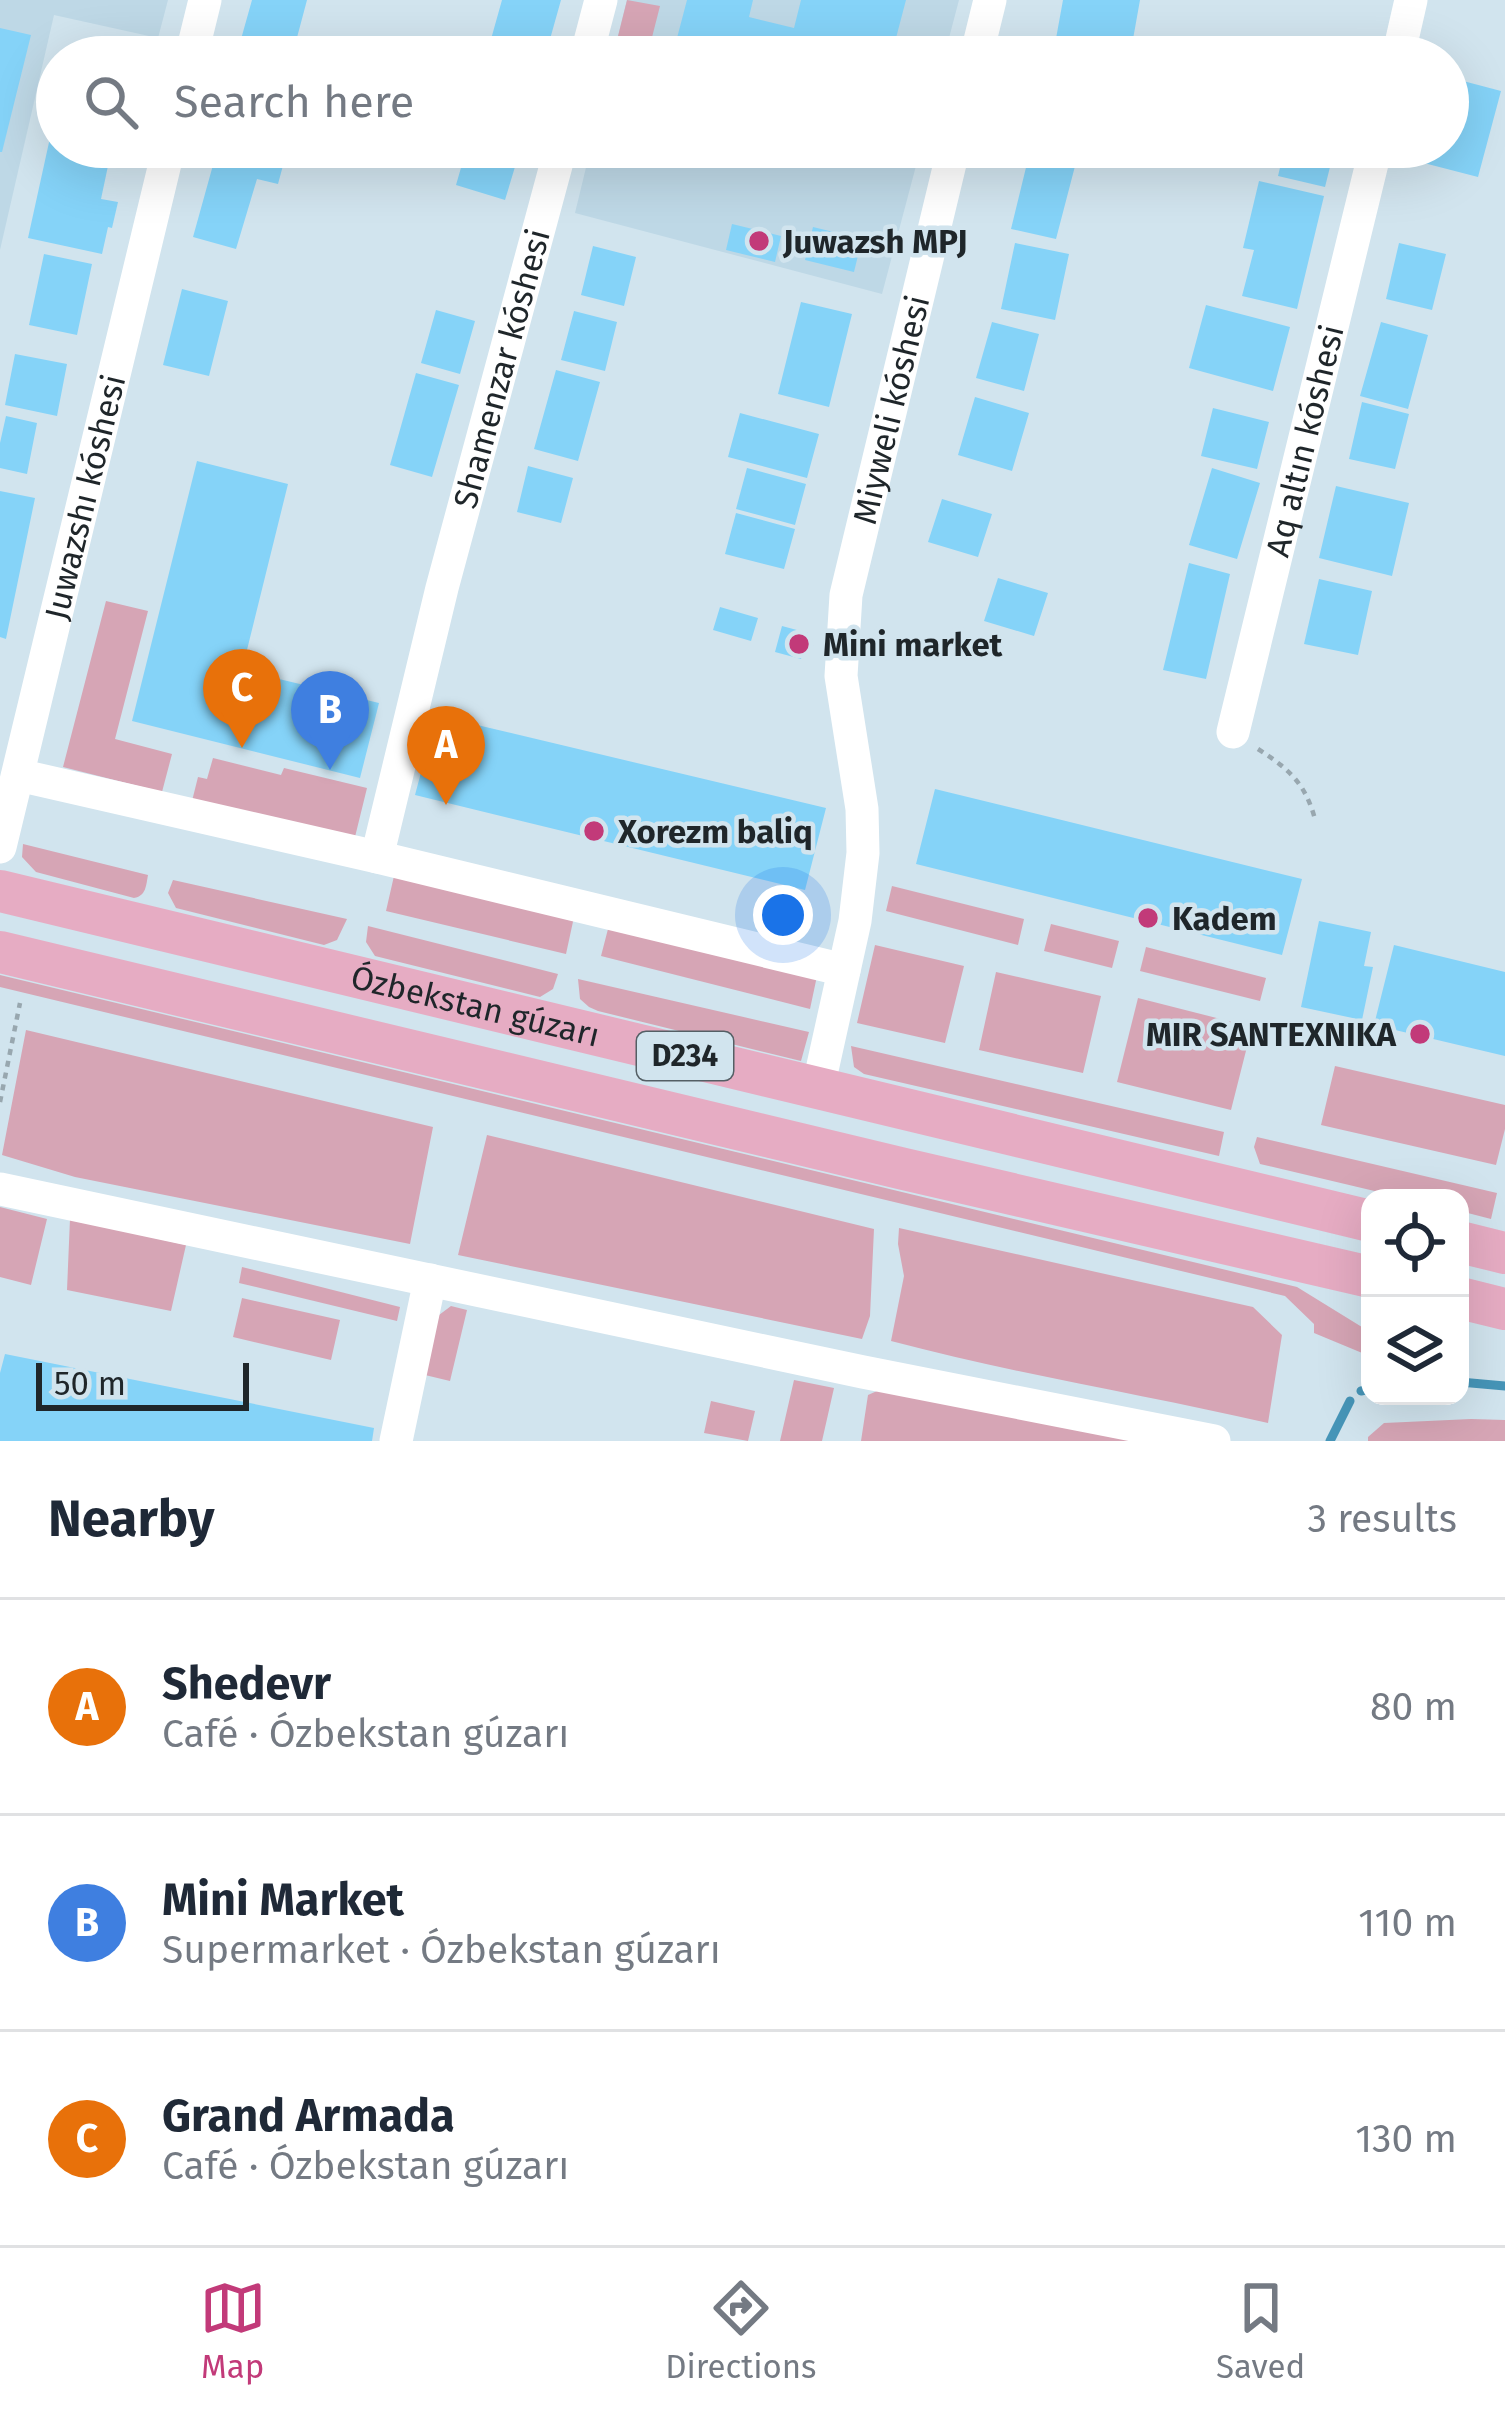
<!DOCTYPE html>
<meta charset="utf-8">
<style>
:root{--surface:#fff;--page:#f6f6f7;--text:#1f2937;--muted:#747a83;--line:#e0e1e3;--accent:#c23a79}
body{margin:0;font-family:"Fira Sans",sans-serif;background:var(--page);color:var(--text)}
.controls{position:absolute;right:36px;bottom:36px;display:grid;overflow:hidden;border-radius:24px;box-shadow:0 12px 48px #0002}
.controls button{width:108px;height:108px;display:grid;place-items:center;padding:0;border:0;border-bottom:3px solid var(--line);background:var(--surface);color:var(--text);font:60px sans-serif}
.scale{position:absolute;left:36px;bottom:30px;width:213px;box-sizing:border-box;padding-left:12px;border:6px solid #1f262a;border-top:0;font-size:33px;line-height:42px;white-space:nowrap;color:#1f262a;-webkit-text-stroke:9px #d1e4ee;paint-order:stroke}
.you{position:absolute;left:783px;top:915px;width:42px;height:42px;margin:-30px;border:9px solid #fff;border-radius:50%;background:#1a73e8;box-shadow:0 0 0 18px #1a73e833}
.badge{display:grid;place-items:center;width:78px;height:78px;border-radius:50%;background:var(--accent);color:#fff;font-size:39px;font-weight:700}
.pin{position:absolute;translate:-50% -99px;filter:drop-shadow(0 3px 6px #0008)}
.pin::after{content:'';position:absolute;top:63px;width:42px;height:36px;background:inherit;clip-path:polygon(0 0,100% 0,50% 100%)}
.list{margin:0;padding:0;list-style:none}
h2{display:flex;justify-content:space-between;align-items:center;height:156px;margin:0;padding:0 48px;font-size:51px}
h2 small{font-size:39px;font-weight:400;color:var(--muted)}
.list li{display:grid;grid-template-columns:78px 1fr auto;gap:36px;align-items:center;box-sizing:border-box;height:216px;padding:0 48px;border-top:3px solid var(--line)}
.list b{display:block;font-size:45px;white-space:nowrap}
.list p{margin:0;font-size:39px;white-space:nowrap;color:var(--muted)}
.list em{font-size:39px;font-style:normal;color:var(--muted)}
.icon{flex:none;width:66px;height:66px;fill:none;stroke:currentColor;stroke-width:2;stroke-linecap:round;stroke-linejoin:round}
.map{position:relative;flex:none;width:1505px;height:1441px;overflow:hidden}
.search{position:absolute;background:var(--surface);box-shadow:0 12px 48px #0002;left:36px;right:36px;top:36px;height:132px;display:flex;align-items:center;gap:30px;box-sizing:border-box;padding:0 42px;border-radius:66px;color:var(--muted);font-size:45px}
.sheet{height:804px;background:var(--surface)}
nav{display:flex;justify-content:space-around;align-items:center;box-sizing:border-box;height:168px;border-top:3px solid var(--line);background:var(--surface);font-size:33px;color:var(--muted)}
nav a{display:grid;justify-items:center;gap:6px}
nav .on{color:var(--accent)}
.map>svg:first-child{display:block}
.built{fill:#bed8e6}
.green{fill:#d6a5b5}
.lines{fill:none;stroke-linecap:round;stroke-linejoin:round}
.stream{stroke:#4695b8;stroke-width:9}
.building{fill:#85d3f8}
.path{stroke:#98a7af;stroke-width:4.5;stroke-dasharray:6 6;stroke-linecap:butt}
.minor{stroke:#fff;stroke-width:33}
.major{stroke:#e6acc3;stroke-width:42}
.poi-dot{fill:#c23a79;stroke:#d1e4ee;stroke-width:4.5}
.labels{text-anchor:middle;stroke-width:9;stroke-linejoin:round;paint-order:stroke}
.shield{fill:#d1e4ee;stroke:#545f65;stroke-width:3}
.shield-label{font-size:30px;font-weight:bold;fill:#1f262a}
.poi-label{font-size:33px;font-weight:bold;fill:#1f262a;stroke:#d1e4ee;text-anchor:start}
.street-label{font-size:33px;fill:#1f262a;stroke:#d1e4ee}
</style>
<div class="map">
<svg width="1505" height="1441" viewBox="0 0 1505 1441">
<rect width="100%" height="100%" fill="#d1e4ee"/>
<path class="built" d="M0 0H168L158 38 54 15 0 250Z
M627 0H959L944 57H613Z
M591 147H921L882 294 575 213Z"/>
<path class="green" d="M627 0 660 6 648 53 615 48Z
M106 601 148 611 115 739 172 754 162 792 63 767Z
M213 758 281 775 284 768 367 788 354 841 192 801 198 777 207 779Z
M23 844 148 875C146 886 146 896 134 898L36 872 22 857Z
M394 876 574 917 566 954 386 911Z
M173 880 347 919 337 940 324 945 176 908 168 893Z
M892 886 1024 919 1018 945 886 911Z
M1051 924 1119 941 1112 968 1044 951Z
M368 926 558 974 553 989 540 997 375 956 366 942Z
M608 929 817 976 810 1009 601 956Z
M875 945 964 966 945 1043 857 1023Z
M1146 947 1266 978 1260 1001 1140 971Z
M996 972 1101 996 1083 1073 979 1050Z
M0 975 1297 1287 1370 1332V1351L1367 1355 1314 1333V1324L1285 1296 0 987Z
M578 979 809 1032 801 1061 598 1011 589 1007 580 999Z
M1138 998 1252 1027 1231 1110 1117 1082Z
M26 1030 433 1127 410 1244 75 1177 2 1155Z
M851 1046 1224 1132 1219 1156 864 1074 854 1067Z
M1335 1066 1505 1105V1129L1496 1165 1321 1125Z
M487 1135 874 1229 870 1316 862 1339 458 1255Z
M1257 1137 1497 1193 1491 1219 1460 1211V1198H1404L1260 1164 1254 1147Z
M0 1207 47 1219 31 1285 0 1277Z
M70 1219 186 1245 171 1311 67 1290Z
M899 1228 1253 1307 1282 1335 1268 1423C1142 1394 1015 1374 891 1341L904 1276 898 1244Z
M242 1267 400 1307 397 1321 239 1283Z
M242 1298 340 1320 331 1360 233 1337Z
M451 1306 467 1310 450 1381 425 1375 439 1315Z
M794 1380 834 1388 822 1441H780Z
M886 1387 1140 1441H861L868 1395Z
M711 1401 755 1411 748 1441 704 1433Z
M1471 1419 1505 1420V1441H1368V1437L1384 1423Z"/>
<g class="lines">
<path class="stream" d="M1460 1382 1505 1386
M1361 1391 1370 1389
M1330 1441 1350 1401"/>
</g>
<path class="building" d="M252 0H307L295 45 307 48 304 57H236Z
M502 0H561L545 57H486Z
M687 0H753L749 17 794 28 801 0H906L891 57H672Z
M1063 0H1140L1130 56 1055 44Z
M0 28 31 35 2 152H0Z
M1313 38 1359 48 1357 57H1308Z
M1448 77 1501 91 1478 177 1420 162 1424 147H1448Z
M55 115 57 147H112L101 199 118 202 112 228 108 227 102 254 28 238Z
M218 147H288L278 184 257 179 236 249 193 237Z
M467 147H521L505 200 456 185Z
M822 147H883L877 167 821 153Z
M1031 147H1080L1056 239 1011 229Z
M1285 147H1335L1325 187 1278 176Z
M1259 181 1324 196 1297 309 1242 296 1254 250 1243 248Z
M732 224 781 236 775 262 726 250Z
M813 227 862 239 854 272 805 260Z
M1015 243 1069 254 1055 320 1001 309Z
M1399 243 1446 254 1432 310 1386 299Z
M593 246 636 257 624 306 581 295Z
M44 254 92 264 77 335 29 325Z
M182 289 228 301 209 376 163 365Z
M801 302 852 314 829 407 778 394Z
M1206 305 1290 327 1273 391 1189 368Z
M436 310 475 321 460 374 421 363Z
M574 311 617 322 605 371 561 360Z
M992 322 1039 334 1024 391 976 378Z
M1381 322 1428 335 1408 409 1360 396Z
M15 354 67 364 57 416 5 405Z
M556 370 600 382 578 461 534 449Z
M416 373 459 385 432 477 390 465Z
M975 397 1029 413 1012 471 958 455Z
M1362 402 1409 414 1395 469 1349 459Z
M1213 408 1269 422 1257 469 1201 456Z
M740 413 819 434 807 478 728 457Z
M6 416 37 423 27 474 0 468V443Z
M197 461 288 484 242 670 379 703 360 778 132 721Z
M528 466 573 478 561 523 517 512Z
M747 468 806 484 795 525 736 509Z
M1212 468 1260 483 1237 559 1189 545Z
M1336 486 1409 503 1392 576 1319 558Z
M0 491 35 498 6 639 0 637Z
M942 499 992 514 978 557 928 542Z
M736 513 795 529 784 569 725 554Z
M1189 563 1230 574 1206 679 1163 670Z
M998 578 1048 593 1034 636 984 621Z
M1319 579 1372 591 1358 655 1304 644Z
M720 607 758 618 751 641 713 630Z
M782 626 808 633 801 659 775 652Z
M456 720 826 808 805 890 415 795 423 765 443 769Z
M935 789 1302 879 1282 955 916 864Z
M1319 921 1371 932 1364 966 1373 967 1362 1020 1301 1007Z
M1394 945 1505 972V1056L1374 1025Z
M5 1354 374 1428 372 1441H0V1373Z"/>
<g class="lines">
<path class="path" d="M1258 749C1289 769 1305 783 1315 819
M0 1102 20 1003"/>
<g class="minor">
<path d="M191 57 205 0"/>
<path d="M586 57 601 0"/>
<path d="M976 57 990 0"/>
<path d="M1398 57 1411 0"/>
<path id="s1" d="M1233 732 1376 147"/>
<path d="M18 775 377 857 844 970"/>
<path id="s2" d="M0 847 169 147"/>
<path id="s3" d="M377 857 442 588 561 147"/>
<path id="s4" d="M818 1088 855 921 863 853 862 809 841 676 846 595 954 147"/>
<path d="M0 1189 863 1372 1214 1441"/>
<path d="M396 1441 430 1280"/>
</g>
<g class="major">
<path id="s5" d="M0 891 1370 1221"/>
<path d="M0 952 904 1169 1370 1277"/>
<path d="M1460 1242 1505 1253"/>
<path d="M1460 1298 1505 1309"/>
</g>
</g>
<g class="poi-dot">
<circle cx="759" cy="241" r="12"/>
<circle cx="799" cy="644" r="12"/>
<circle cx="594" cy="831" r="12"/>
<circle cx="1148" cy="918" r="12"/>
<circle cx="1420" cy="1034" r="12"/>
</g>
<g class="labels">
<rect class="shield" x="637" y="1032" width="96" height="48" rx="9"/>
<g class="shield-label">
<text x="685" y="1066">D234</text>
</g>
<g class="poi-label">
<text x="783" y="253">Juwazsh MPJ</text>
<text x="823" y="656">Mini market</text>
<text x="618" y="843">Xorezm baliq</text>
<text x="1172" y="930">Kadem</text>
<text x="1396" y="1046" text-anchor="end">MIR SANTEXNIKA</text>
</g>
<g class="street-label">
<text dy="12" stroke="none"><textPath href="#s3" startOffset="504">Shamenzar kóshesi</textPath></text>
<text dy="12" stroke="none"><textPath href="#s4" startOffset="690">Miyweli kóshesi</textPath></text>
<text dy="12" stroke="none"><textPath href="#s1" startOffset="300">Aq altın kóshesi</textPath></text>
<text dy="12" stroke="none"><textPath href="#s2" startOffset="360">Juwazshı kóshesi</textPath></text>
<text dy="12" stroke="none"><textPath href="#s5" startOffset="489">Ózbekstan gúzarı</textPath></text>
</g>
</g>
</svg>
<div class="controls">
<button><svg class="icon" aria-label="locate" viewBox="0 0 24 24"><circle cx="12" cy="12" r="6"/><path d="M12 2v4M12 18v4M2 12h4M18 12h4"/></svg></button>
<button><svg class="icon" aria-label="layers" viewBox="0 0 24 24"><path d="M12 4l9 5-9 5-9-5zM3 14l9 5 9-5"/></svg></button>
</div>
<div class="scale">50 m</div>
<div class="you"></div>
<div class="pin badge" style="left:446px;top:805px;background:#e8710a">A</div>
<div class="pin badge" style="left:330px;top:770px;background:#3f7fe0">B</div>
<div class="pin badge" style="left:242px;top:748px;background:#e8710a">C</div>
<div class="search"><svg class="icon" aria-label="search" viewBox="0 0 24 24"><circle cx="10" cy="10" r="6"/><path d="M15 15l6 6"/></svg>Search here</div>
</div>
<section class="sheet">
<h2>Nearby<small>3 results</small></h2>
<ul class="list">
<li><span class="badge" style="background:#e8710a">A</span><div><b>Shedevr</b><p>Café · Ózbekstan gúzarı</p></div><em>80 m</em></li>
<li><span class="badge" style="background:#3f7fe0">B</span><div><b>Mini Market</b><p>Supermarket · Ózbekstan gúzarı</p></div><em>110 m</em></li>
<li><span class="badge" style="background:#e8710a">C</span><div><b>Grand Armada</b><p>Café · Ózbekstan gúzarı</p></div><em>130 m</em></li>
</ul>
</section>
<nav>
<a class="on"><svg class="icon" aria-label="map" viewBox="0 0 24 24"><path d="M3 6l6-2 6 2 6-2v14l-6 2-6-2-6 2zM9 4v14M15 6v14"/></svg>Map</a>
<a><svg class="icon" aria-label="directions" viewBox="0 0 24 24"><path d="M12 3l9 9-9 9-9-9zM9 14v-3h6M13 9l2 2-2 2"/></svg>Directions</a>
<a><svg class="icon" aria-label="saved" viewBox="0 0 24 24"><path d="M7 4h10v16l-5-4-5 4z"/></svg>Saved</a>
</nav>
